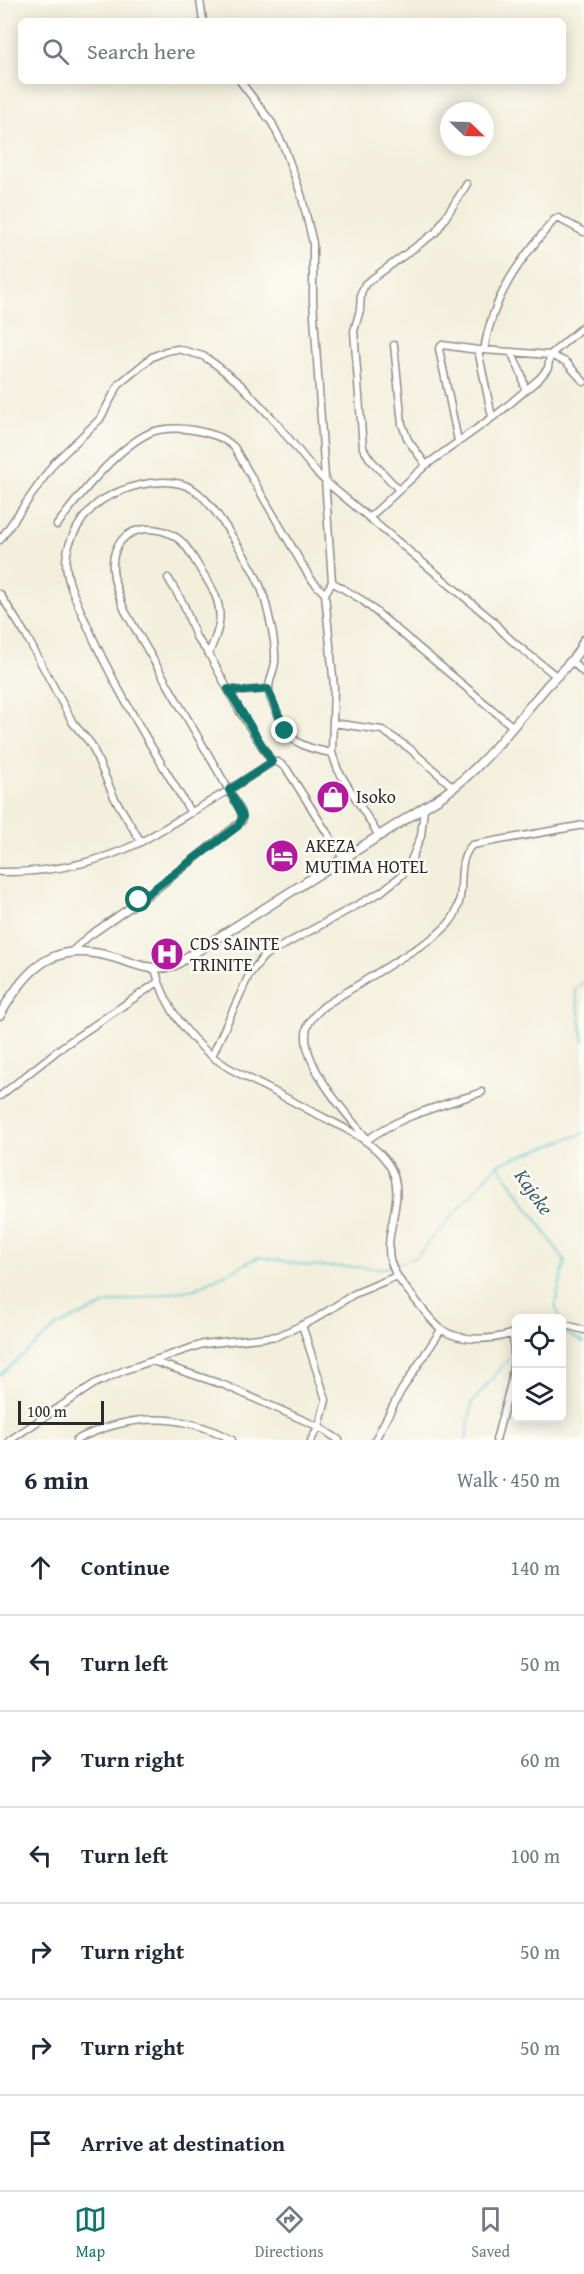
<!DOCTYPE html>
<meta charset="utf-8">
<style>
:root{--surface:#fff;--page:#f6f6f7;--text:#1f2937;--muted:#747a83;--line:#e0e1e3;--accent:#0f766e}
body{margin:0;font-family:"Gentium Book Plus",serif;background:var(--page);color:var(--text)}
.controls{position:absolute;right:18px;bottom:18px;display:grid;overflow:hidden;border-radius:9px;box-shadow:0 3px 15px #0003}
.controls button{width:54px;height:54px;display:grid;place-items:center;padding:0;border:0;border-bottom:2px solid var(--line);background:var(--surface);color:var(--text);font:30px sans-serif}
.compass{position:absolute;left:440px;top:102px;width:54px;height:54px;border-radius:50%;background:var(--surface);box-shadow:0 3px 15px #0003;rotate:113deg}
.scale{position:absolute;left:18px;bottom:15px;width:86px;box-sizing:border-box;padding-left:6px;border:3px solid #2b2b2b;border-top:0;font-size:16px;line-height:21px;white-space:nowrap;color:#2b2b2b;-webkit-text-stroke:4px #fdfcf7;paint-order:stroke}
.stop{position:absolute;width:18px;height:18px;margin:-14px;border:4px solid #0f766e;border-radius:50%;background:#fff}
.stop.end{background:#0f766e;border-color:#fff;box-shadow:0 2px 6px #0008}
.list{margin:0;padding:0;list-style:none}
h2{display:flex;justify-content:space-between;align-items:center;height:78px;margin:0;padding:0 24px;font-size:26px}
h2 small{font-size:20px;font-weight:400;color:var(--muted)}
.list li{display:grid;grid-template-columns:39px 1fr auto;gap:18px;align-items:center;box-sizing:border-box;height:96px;padding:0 24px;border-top:2px solid var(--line)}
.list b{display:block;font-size:22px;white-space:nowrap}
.list em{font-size:20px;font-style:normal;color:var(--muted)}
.icon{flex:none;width:33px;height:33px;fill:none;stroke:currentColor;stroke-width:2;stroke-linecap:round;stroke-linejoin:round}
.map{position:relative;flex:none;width:584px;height:1440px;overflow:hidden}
.search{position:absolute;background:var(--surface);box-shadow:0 3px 15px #0003;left:18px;right:18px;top:18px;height:66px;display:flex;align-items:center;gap:15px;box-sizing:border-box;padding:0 21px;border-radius:9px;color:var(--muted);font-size:22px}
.sheet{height:750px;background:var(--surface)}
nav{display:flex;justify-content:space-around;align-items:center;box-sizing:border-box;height:84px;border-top:2px solid var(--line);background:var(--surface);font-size:16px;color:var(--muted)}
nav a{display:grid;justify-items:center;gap:3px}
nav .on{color:var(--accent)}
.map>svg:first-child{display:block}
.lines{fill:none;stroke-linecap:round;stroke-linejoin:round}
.stream{stroke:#57c3d0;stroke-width:1.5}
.minor-casing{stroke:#8f8d84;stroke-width:9}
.major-casing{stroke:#8f8d84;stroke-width:11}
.minor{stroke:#fff;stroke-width:6}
.major{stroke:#fff;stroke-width:8}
.route{stroke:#0f766e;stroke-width:8}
.labels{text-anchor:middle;stroke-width:5;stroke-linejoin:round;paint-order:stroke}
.poi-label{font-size:18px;fill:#2b2b2b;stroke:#fdfcf7;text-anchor:start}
.water-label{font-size:20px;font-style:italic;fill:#3a6065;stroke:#fdfcf7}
</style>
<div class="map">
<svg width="584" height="1440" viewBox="0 0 584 1440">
<rect width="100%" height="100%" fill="#fdfcf7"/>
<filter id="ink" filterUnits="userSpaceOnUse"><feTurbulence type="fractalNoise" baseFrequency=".0167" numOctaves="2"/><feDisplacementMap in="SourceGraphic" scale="12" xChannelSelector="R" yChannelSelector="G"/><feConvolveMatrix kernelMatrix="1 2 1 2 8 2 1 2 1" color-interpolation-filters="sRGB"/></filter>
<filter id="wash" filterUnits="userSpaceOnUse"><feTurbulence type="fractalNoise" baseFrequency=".008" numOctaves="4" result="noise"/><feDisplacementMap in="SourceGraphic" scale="24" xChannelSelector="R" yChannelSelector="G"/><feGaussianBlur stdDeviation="1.35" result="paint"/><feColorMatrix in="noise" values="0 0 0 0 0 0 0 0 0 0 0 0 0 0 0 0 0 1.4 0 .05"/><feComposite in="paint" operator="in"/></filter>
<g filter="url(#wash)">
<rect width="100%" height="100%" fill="#f3efdc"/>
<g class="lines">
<path class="stream" d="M584 982 575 989 584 1041
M394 1265 416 1257 498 1164
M560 1318 555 1305 565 1261 498 1164 584 1133
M564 1328 566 1333 584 1343
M0 1375 57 1326 109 1303 195 1289 259 1257 311 1266 384 1268 389 1267
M466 1440 472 1403 511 1356"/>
</g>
</g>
<g filter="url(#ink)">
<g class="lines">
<defs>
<path id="minor" d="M200 0 203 21
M240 81 272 123 284 147 301 194 313 243V301L332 582 325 594 334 687 332 753 338 770 379 836
M394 345 402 424 408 440 426 465
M484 350 550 355 584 326
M511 352 522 375 525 391
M492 417 478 350H484C493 295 519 261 554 220L558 218 584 232
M458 441 439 349 442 345 478 350
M398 489 370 459 363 448 354 331 360 310 361 293 365 284 436 232 467 184
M369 518 426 465 500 412 540 378 548 368 550 355 566 362 584 382
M57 525C78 497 119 445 152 432 164 428 180 428 193 430 209 433 222 436 234 447L310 578 325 594
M0 540 54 463 100 419 119 384 152 357 166 351 178 349 189 352 203 356 215 364 240 384 273 419 315 471 326 482 492 620C511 644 533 656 556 676
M332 582 362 600 512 726
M0 594 27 637 73 723 91 744 114 797 141 842 229 790 272 762H278L286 768 343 858
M209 654 240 712 272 762
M571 660 584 673
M228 689 243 691 268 689
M333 723 382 730 409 748 454 788
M191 813C153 749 113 686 84 618 76 600 66 581 66 561 67 539 84 512 102 500 124 487 155 478 181 484 201 489 215 511 226 527 242 552 261 578 267 608 271 625 276 644 275 662 274 671 269 680 269 688 268 695 273 704 276 710 289 742 299 747 332 753
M0 872C51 873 96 864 141 842
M70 953 89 936 155 890 242 821 241 811 125 611C119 596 112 579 113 563 115 525 158 520 182 542 190 550 196 563 202 572 213 588 222 604 219 623 218 634 212 644 209 654L196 637 184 605 168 578
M155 969C165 1009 194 1047 229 1068 255 1082 281 1095 307 1109 335 1124 371 1137 389 1165 408 1195 384 1228 390 1259 394 1275 404 1286 414 1298 422 1308 431 1321 441 1329 460 1343 496 1340 516 1332
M212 1056 249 975 264 956 381 892 402 875 410 863 421 836 424 808
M0 1096 62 1047 158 982
M368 1140C348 1116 298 1061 307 1028 310 1018 317 1013 324 1006L433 938C442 930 453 922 457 909 466 888 455 863 472 845L584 825
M366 1141C398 1116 444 1105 482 1092
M562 1324 584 1330
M302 1325 326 1400 319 1427 311 1440
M152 1361 224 1385 319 1427 339 1440
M10 1440 94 1384 125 1370 203 1344 278 1336 315 1319 354 1294 397 1276
M76 1440C128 1414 181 1412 232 1440
M375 1440 401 1391 441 1330
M496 1440 511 1383 514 1357 513 1334"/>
<path id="major" d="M0 1015C29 965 55 939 116 958 137 965 153 972 175 965L442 796C484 767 514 724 547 686 559 673 578 658 584 640"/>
</defs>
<use href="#minor" class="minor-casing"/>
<use href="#major" class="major-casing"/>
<use href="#minor" class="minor"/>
<use href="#major" class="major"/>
</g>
</g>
<g class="lines" filter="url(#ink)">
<path class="route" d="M139 900 238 826 243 816 229 790 272 762 228 689 243 691 268 689 285 731"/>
</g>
<defs>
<symbol id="shop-disc" viewBox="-11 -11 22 22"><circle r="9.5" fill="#b5179e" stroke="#fdfcf7"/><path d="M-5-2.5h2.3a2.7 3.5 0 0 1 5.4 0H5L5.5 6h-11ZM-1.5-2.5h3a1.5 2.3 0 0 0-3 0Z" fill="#fff"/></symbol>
<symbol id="hotel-disc" viewBox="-11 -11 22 22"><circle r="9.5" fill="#b5179e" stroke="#fdfcf7"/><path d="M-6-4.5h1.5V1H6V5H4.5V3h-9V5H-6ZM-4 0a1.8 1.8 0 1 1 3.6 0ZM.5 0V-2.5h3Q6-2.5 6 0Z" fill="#fff"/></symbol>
<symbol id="hospital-disc" viewBox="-11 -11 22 22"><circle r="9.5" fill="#b5179e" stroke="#fdfcf7"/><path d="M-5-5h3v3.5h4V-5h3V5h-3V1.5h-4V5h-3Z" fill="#fff"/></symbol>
</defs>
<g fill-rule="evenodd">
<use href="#shop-disc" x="314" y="778" width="38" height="38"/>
<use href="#hotel-disc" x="263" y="837" width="38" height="38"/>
<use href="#hospital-disc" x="148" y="935" width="38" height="38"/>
</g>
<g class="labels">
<g class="poi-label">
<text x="356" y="803">Isoko</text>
<text x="305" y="852">AKEZA<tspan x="305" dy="21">MUTIMA HOTEL</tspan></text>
<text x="190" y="950">CDS SAINTE<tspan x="190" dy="21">TRINITE</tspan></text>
</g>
<g class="water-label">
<text transform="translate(534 1192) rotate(55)" y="7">Kajeke</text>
</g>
</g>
</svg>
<div class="controls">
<button><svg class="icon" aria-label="locate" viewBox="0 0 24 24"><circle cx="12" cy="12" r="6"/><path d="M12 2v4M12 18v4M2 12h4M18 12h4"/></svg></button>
<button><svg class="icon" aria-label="layers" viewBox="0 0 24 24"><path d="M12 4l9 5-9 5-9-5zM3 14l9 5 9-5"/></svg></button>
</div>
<svg class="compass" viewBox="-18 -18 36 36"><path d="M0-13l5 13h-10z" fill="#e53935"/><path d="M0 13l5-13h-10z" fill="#747a83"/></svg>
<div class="scale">100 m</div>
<div class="stop" style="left:139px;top:900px"></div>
<div class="stop end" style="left:285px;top:731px"></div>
<div class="search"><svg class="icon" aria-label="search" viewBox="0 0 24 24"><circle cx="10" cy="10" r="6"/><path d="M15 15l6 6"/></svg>Search here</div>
</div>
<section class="sheet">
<h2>6 min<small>Walk · 450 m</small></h2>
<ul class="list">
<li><svg class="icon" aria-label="ahead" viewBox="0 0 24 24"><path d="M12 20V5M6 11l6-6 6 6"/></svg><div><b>Continue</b></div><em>140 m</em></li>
<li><svg class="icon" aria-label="left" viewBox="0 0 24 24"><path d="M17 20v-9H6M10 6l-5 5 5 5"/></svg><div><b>Turn left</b></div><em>50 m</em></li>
<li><svg class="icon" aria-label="right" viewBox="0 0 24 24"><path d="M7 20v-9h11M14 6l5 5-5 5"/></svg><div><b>Turn right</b></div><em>60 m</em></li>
<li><svg class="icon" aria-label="left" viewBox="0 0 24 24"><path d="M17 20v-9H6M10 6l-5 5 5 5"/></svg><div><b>Turn left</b></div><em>100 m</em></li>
<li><svg class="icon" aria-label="right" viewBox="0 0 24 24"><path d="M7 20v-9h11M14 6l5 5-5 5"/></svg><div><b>Turn right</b></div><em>50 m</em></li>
<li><svg class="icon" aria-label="right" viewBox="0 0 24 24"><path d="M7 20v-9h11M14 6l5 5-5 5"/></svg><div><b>Turn right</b></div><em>50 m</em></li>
<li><svg class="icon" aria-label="arrive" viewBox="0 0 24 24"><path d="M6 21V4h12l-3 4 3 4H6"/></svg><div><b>Arrive at destination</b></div></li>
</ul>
</section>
<nav>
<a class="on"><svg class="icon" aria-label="map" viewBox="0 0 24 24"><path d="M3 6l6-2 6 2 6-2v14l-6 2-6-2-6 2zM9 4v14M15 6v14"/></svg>Map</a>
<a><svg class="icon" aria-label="directions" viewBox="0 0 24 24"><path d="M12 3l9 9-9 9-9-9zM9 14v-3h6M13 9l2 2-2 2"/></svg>Directions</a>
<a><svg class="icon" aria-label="saved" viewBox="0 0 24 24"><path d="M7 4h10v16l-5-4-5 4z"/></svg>Saved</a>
</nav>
